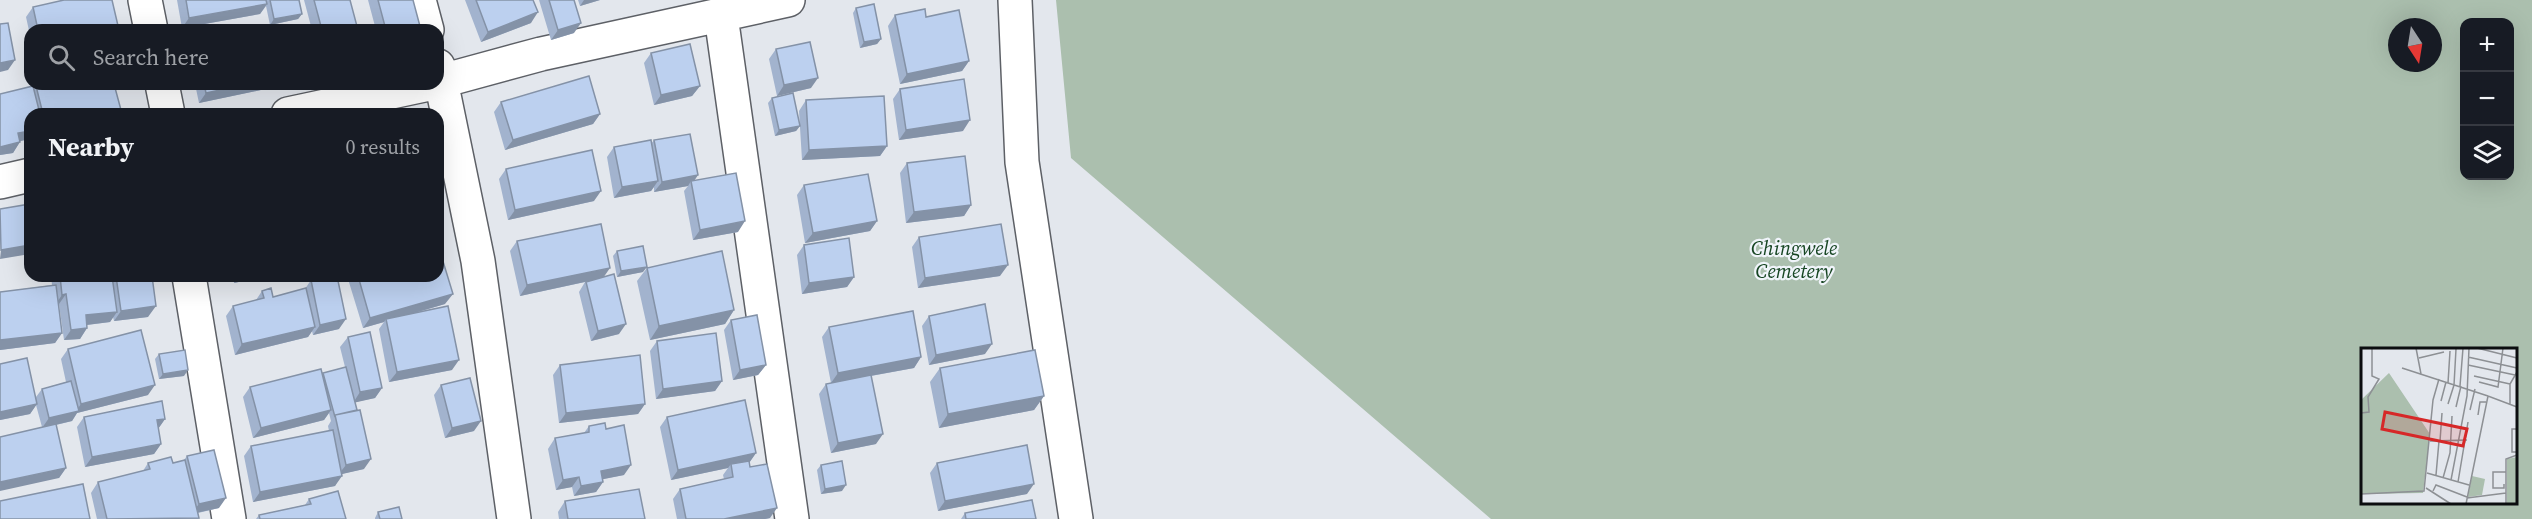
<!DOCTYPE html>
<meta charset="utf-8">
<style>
:root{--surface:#171b24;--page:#20242c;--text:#f1f3f6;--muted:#9ea1a6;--line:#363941}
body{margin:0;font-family:"Source Serif 4",serif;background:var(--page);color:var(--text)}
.controls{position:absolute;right:18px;top:18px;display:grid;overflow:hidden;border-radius:12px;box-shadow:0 6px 24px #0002}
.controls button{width:54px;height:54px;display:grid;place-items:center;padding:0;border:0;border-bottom:2px solid var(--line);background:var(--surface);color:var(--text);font:30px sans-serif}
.compass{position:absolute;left:2388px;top:18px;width:54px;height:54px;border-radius:50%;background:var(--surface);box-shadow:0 6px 24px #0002;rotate:168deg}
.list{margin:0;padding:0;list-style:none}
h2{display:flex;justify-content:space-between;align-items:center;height:78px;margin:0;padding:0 24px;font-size:26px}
h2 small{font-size:20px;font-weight:400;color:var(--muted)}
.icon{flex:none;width:33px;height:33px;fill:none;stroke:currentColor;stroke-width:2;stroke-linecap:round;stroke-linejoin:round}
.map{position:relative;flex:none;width:2532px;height:519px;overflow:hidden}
.search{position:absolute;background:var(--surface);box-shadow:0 6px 24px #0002;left:24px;top:24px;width:420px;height:66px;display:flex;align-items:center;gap:15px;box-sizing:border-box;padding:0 21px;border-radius:18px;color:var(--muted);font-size:22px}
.panel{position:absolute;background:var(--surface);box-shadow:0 6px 24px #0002;left:24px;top:108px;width:420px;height:174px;border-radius:18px}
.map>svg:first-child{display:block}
.green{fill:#abbfae;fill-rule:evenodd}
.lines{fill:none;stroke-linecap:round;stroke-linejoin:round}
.minor-casing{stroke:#5d6066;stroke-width:36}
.minor{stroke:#fff;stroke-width:33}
.wall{fill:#a2b3ce}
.shaded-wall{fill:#8492a7}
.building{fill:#bcd0ef;stroke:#8492a7;stroke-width:1.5}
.labels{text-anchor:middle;stroke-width:4.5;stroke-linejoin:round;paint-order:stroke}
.park-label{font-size:20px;font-style:italic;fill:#164522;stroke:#f0f4fa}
.inset-road{fill:none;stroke:#8d9094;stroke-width:1.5}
.view{fill:#d62828;fill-opacity:0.15;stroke:#d62828;stroke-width:3}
.inset-edge{fill:none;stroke:#0b0d0f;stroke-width:3}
</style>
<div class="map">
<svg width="2532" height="519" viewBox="0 0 2532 519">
<rect width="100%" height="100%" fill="#e3e7ed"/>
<path class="green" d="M1056 0H2532V519H1491L1071 158ZM2464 22H2510V176H2464ZM2397 27H2433V63H2397ZM2362 350H2516V502H2362Z"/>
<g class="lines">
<defs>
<path id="minor" d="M145 0 151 30
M419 0 427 30
M1015 0 1022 162 1076 519
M721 16 792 519
M438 66 478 261 514 519
M438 82 541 54 788 0
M162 84 168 114
M288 114 429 84
M0 182 30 175
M189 276 229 519"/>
</defs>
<use href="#minor" class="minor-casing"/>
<use href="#minor" class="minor"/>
</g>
<path class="wall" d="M177 0H299L302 14 298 19 270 25 266 6 260 14 182 28Z
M304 0H350L358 30H312Z
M368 0H413L421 30H376Z
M465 0H533L531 23 481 42Z
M539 0H574V33L551 40Z
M578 0H600L580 6Z
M33 7 119 30H30V35L26 17Z
M856 8 881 39 877 44 860 48 853 13Z
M895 15 926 17 969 61 962 71 900 84 888 26Z
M776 49 811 88 777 96 769 59Z
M651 53 700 86 692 96 654 105 644 63Z
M195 84H273L270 88 199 103Z
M36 86 118 114H30L29 134 25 140 20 141 13 153 0 155V94L34 89Z
M900 89 963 131 899 140 893 99Z
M772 98 800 126 796 131 775 136 768 103Z
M806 100 887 146 880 156 802 160 799 111Z
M501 102 600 114 593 124 505 150 494 112Z
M654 140 698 175 694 180 738 232 693 240 684 191 688 186 654 192V187L651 191 614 198 607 157 614 147 651 144Z
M907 163 971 205 964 216 906 223 900 173Z
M506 169 594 201 508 220 499 179Z
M804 185 877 221 870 231 805 243 797 195Z
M919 237 1000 276 918 288 912 247Z
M517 241 604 277 619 334 591 341 579 292 585 282 520 296 510 251Z
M804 245 854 277 847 287 802 294 797 255Z
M617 251 643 272 617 277 613 256Z
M647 268 734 310 725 324 650 340 637 281Z
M51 276H152L148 317 114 321 113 317 110 322 87 325V328L80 339 64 340 59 304H58L62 333 55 343 0 350V292L52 285Z
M233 276H266L234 283Z
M350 276H438L445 304 418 312 452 370 389 382 379 329 384 322 363 328 348 279Z
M311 280 339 329 313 335 312 331 308 337 235 355 226 316 233 306 256 300 262 291 273 297 305 289Z
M929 316 985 354 929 365 922 326Z
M731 320 766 365 758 375 733 380 724 330Z
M829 327 921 357 914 368 871 376 876 444 831 453 819 394 826 384 831 383 822 337Z
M348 337 382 388 375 398 355 402 364 469 341 474 335 486 253 502 244 456 251 446 329 431 328 426 331 421 329 413 324 420 253 438 243 397 250 387 322 374 345 367 340 347Z
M657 341 722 381 715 391 656 399 650 351Z
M68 349 148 395 77 413 72 421 56 425 66 468 59 478 42 427 36 405 30 414 0 420V364L36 397 42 389 66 382 61 359Z
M159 354 184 376 159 379 155 359Z
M560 365 645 404 638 414 559 423 553 375Z
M940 368 1044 396 1034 410 939 428 930 382Z
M441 385 474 431 445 438 434 395Z
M84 417 165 419 158 429 161 444 154 454 85 467 77 427Z
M667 417 756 453 749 463 770 518 765 519H677L673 499 680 489 724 479 723 475 728 468 671 480 660 427Z
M589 426 606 429 624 475 603 479V482L596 492 574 496 572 487 556 490 548 449 555 438 584 433Z
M187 456 219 508 198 513 199 519H97L91 493 98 482 143 471 148 463H173L184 460Z
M937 463 1027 494 938 511 930 473Z
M821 465 842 491 821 494 817 470Z
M309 499 346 519H256L259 515 305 505Z
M565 501 645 519H559L558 512Z
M378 512 402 519H375V518Z
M965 513 1036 519H961Z"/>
<path class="shaded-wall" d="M584 0H600L580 6Z
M267 4 260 14 182 28 189 18Z
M538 12 531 23 481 42 488 32Z
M302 14 298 19 270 25 274 19Z
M581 23 574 33 551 40 558 30Z
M881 39 877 44 860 48 864 42Z
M15 60 8 70 0 72V63Z
M969 61 962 71 900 84 907 74Z
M818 78 811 88 777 96 784 85Z
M248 84H273L270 88 199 103 206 93Z
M700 86 692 96 654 105 661 95Z
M121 110 118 114H104Z
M600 114 593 124 505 150 513 140Z
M970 120 963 131 899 140 906 130Z
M30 126V134L25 140 11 143 18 133Z
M800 126 796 131 775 136 779 130Z
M20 142 13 153 0 155V147Z
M887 146 880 156 802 160 809 150Z
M698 175 692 184 691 181 688 186 654 192 662 182Z
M658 181 651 191 614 198 622 187Z
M601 191 594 201 508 220 515 210Z
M971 205 964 216 906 223 914 212Z
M745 221 738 232 693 240 700 230Z
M877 221 870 231 805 243 813 233Z
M30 245V254L0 259 1 250Z
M1008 265 1000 276 918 288 925 278Z
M647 267 643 272 617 277 621 271Z
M610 268 603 278 520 296 527 285Z
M239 276H266L234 283Z
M854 277 847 287 802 294 809 283Z
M66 294 59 304 55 305 62 295Z
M453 294 445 304 387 321 386 319 384 322 363 328 370 318Z
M156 306 148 317 114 321 121 311Z
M734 310 725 324 650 340 659 326Z
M117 312 110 322 78 326 86 315Z
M346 319 339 329 313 335 320 325Z
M626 324 619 334 591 341 598 331Z
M315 327 308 337 235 355 242 344Z
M87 328 80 339 64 340 71 330Z
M62 333 55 343 0 350V340Z
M992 344 985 354 929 365 936 355Z
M921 357 914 368 831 383 838 373Z
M459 360 452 370 389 382 397 372Z
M766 365 758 375 733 380 740 370Z
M188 370 184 376 159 379 163 374Z
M722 381 715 391 656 399 663 389Z
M155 385 148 395 77 413 72 421 42 428 49 418 76 411 81 404Z
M382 388 375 398 353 403 360 392Z
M1044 396 1034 410 939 428 948 414Z
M37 404 30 414 0 420V412Z
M645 404 638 414 559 423 566 413Z
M331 410 324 420 253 438 261 428Z
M165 419 158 429 157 420Z
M481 421 474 431 445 438 452 428Z
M883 434 876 444 831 453 838 443Z
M161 444 154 454 85 467 92 457Z
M756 453 749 463 731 464 728 468 671 480 678 470Z
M371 459 364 469 338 475 346 465Z
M631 465 624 475 594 481 601 471Z
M66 468 59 478 0 491V482Z
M342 476 335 486 253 502 260 492Z
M579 477 572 487 556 490 563 480Z
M603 482 596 492 574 496 581 486Z
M1034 484 1027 494 938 511 945 501Z
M846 485 842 491 821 494 825 489Z
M226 498 219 508 191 514 199 504Z
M777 508 770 518 765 519H724Z"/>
<path class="building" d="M64 0H112L119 30H38L33 7Z
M186 0H266L267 4 189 18Z
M270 0H299L302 14 274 19Z
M314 0H350L358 30H322Z
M378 0H413L421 30H386Z
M476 0H533L538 12 488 32Z
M549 0H574L581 23 558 30Z
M874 4 881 39 864 42 856 8Z
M925 9 926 17 959 10 969 61 907 74 895 15Z
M8 23 15 60 0 63V24Z
M810 42 818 78 784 85 776 49Z
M690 44 700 86 661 95 651 53Z
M589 76 600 114 513 140 501 102Z
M964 79 970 120 906 130 900 89Z
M43 84H114L121 110 104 114H43L36 86Z
M204 84H248L206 93Z
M33 86 40 114H30V131L18 133 20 142 0 147V94Z
M793 93 800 126 779 130 772 98Z
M884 96 887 146 809 150 806 100Z
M690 134 698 175 662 182 654 140Z
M651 140 658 181 622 187 614 147Z
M592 150 601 191 515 210 506 169Z
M965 156 971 205 914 212 907 163Z
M736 173 745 221 700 230 691 181Z
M868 174 877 221 813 233 804 185Z
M30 204V245L1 250 0 209Z
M601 224 610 268 527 285 517 241Z
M1001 224 1008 265 925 278 919 237Z
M849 238 854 277 809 283 804 245Z
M438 245 453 294 370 318 358 276H438Z
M643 246 647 267 621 271 617 251Z
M722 251 734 310 659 326 647 268Z
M614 274 626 324 598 331 586 282Z
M60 276H112L117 312 86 315 87 328 71 330 66 294 62 295Z
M116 276H152L156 306 121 311Z
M329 276H337L346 319 320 325 311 280Z
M56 285 62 333 0 340V292Z
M271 288 273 297 306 288 315 327 242 344 233 306 264 298 262 291Z
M985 304 992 344 936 355 929 316Z
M448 306 459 360 397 372 386 319Z
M913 311 921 357 838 373 829 327Z
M757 315 766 365 740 370 731 320Z
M141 330 155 385 81 404 68 349Z
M370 332 382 388 360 392 348 337Z
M716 333 722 381 663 389 657 341Z
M185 350 188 370 163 374 159 354Z
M1035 350 1044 396 948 414 940 368Z
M640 355 645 404 566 413 560 365Z
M27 358 37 404 0 412V364Z
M346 367 357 410 335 415V417L323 373Z
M321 369 331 410 261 428 250 387Z
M871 375 883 434 838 443 826 384Z
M470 378 481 421 452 428 441 385Z
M71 381 79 411 49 418 42 389Z
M745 400 756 453 678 470 667 417Z
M162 401 165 419 157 420 161 444 92 457 84 417Z
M360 410 371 459 346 465 335 415Z
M605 423 606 429 624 425 631 465 601 471 603 482 581 486 579 477 563 480 555 438 589 432V426Z
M56 424 66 468 0 482V437Z
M333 430 342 476 260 492 251 446Z
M1027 445 1034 484 945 501 937 463Z
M214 450 226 498 199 504 187 456Z
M171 457 173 463 185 460 199 518 107 519 98 482 150 469 148 463Z
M749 461 750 467 767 464 777 508 724 519H686L680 489 733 477 731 464Z
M842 461 846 485 825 489 821 465Z
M83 484 90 519H0V501Z
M639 489 645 519H568L565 501Z
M338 491 346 519H260L259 515 311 504 309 499Z
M1032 500 1036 519H966L965 513Z
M399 507 402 519H380L378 512Z"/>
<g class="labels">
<g class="park-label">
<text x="1794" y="255">Chingwele<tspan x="1794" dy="23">Cemetery</tspan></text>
</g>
</g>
<g transform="translate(2361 348)">
<rect width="156" height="156" fill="#e3e7ed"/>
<path d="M28 25 69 86 62 145 0 146V52ZM156 109V156H146V111ZM111 128 124 131 121 147 107 149Z" fill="#abbfae"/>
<path class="inset-road" d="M55 0 60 26M116 0 156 10M107 9 156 20M58 10 83 4M107 17 154 27M41 20 127 48M113 28 149 36M118 34 137 39 142 0M87 35 89 3M99 38 102 0M80 53 85 34M87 56 93 37 95 1M149 56V36L156 24M95 59 100 38M109 62 114 41M0 65 8 64 7 49 18 31 11 28V0M117 67 119 54H125M156 81H151V104H156M69 93 106 92M79 93 81 65M66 125 108 137M75 127 78 93M82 130 89 105 91 68M90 132 106 48 108 0M97 134 107 74M143 136V140H132V124H145M65 140 90 156M72 143 75 137 106 149M0 146 63 143 72 52 78 31M106 150 145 145M105 156 127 48 156 59M145 156V111L156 107"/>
<path class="view" d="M24 64 106 81 102 98 21 81Z"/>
<rect width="156" height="156" class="inset-edge"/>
</g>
</svg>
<div class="controls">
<button>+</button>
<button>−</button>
<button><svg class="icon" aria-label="layers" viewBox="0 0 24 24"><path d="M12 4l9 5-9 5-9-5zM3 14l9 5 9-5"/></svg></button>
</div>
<svg class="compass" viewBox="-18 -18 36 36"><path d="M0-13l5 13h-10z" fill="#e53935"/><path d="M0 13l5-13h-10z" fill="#9ea1a6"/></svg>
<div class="search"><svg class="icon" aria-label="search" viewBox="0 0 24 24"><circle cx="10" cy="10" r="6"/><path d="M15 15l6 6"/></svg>Search here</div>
<section class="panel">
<h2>Nearby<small>0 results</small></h2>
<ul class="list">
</ul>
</section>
</div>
